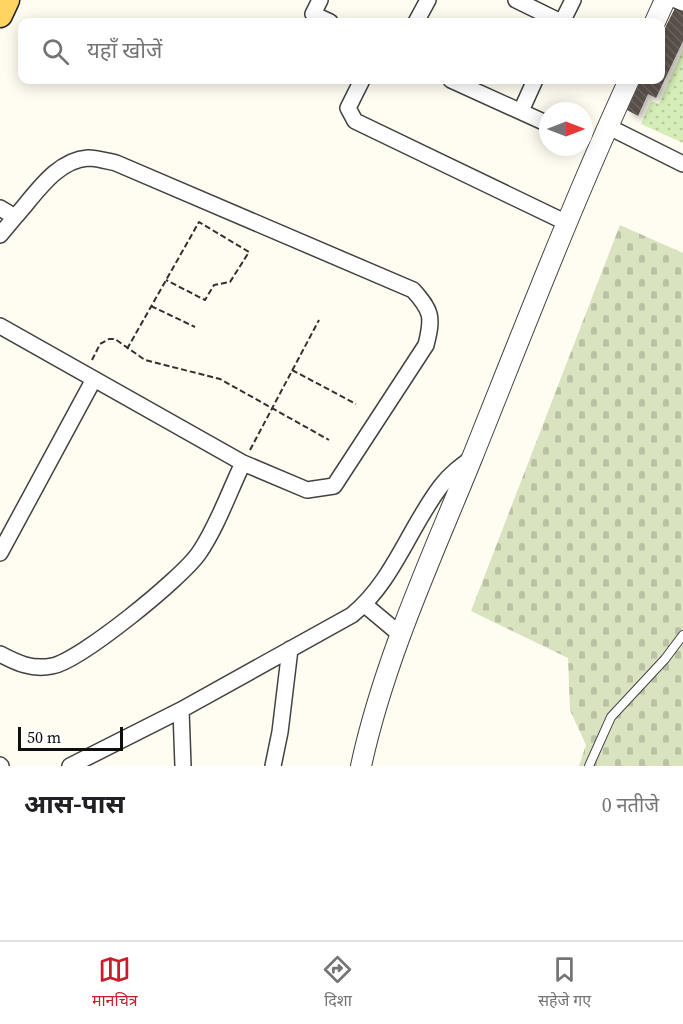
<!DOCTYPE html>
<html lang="hi">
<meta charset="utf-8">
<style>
:root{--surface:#fff;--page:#f2f2f2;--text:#202124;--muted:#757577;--line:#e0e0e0;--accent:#c91d2a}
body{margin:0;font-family:"Source Serif 4","Noto Sans Devanagari",serif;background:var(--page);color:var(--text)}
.compass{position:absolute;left:539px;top:102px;width:54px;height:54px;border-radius:50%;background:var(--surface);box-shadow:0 3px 15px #0003;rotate:90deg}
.scale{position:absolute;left:18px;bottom:15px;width:105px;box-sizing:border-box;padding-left:6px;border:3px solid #0f0f0f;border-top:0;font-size:16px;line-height:21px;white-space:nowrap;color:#0f0f0f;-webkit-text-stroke:4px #fff;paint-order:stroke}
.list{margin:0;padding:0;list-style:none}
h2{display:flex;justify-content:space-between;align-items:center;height:78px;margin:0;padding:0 24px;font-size:26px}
h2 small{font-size:20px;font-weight:400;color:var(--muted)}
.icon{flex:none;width:33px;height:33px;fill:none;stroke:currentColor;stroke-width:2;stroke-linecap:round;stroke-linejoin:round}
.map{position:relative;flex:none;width:683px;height:766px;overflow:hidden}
.search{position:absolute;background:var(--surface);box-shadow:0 3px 15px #0003;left:18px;right:18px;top:18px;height:66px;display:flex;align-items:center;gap:15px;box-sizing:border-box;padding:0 21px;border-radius:12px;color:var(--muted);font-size:22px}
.sheet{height:174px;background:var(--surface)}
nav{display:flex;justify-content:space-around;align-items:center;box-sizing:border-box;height:84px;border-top:2px solid var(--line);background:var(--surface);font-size:16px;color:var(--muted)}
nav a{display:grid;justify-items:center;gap:3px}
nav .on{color:var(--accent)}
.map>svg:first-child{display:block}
.grass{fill:url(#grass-dots)}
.cemetery{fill:url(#cemetery-stones)}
.building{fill:url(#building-back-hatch);filter:url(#shadow)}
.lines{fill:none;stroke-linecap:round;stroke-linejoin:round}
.service-casing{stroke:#424242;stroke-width:10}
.minor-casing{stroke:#424242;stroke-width:18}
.tertiary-casing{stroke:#424242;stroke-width:22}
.primary-casing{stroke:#202020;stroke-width:27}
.path{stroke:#313131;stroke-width:2;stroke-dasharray:6 3;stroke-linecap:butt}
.service{stroke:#fff;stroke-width:8}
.minor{stroke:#fff;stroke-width:15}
.tertiary{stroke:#fff;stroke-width:20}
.primary{stroke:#ffd461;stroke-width:24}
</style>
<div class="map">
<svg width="683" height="766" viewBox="0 0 683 766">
<defs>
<pattern id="grass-dots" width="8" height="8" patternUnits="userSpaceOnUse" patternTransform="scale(1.5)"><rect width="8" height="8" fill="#d5edb7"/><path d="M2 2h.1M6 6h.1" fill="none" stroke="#b6ca9c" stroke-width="1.8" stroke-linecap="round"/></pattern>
<pattern id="cemetery-stones" width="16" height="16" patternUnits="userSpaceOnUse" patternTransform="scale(1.5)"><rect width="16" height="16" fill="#d9e3c0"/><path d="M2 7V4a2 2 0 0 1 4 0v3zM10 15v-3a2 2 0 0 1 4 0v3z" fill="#b9c2a4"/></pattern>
<pattern id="building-back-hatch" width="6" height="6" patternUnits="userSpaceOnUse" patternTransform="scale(1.5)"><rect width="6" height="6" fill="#584f4a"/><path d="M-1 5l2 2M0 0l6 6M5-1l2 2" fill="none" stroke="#6b6460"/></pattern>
<filter id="shadow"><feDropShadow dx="4" dy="4" stdDeviation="3" flood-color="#0004"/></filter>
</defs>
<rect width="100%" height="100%" fill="#fffcf1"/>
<path class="grass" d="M683 49V143L641 124 651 101 659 104Z"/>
<path class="cemetery" d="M620 225 683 253V766H579L586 745 570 710 568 658 471 611Z"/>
<path class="building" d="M675 8 683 12V41L656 98 648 94 638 116 627 110 641 80H660V38Z"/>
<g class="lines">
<defs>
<path id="service" d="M589 766 611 717 665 659 683 635"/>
<path id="minor" d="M320 0 313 14 330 22
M516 0 561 22
M676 0 683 3
M416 22 428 0
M562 22 573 0
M362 80 348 108 355 121 567 223
M451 80 548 124
M521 111 535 80
M607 126 683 164
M0 208 15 217C35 195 56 160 88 158 97 158 107 161 116 163L413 290C432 311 433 317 426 345L334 486 307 490 243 463 0 326
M0 235 15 217
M0 553 94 379
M365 605 402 636
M0 654C17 663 32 670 52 666 80 661 182 578 199 553 217 527 229 492 243 463
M181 710 183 766
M0 765 1 766
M70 766 181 710 352 615C393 582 410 526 441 486 450 474 461 466 472 458
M273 766 280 732 290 649"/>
<path id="tertiary" d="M655 22 665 0
M361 766C384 660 431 559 472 458 523 331 572 204 629 80"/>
<path id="primary" d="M0 15 7 0"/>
</defs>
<use href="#service" class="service-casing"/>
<use href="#minor" class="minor-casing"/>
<use href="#tertiary" class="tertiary-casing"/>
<use href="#primary" class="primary-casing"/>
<path class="path" d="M151 306 195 327
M127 349 199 222 249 252 230 282 214 285 205 300 166 280
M92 360 100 344 109 339H115L145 360 220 379 329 440
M292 370 356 404
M250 450 319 320"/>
<use href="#service" class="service"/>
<use href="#minor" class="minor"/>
<use href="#tertiary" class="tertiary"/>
<use href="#primary" class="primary"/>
</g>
</svg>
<svg class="compass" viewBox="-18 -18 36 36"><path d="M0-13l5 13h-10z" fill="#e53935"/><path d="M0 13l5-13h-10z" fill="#757577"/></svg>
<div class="scale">50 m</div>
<div class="search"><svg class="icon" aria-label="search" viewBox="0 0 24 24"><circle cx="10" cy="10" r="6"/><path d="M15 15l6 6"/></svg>यहाँ खोजें</div>
</div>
<section class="sheet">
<h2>आस-पास<small>0 नतीजे</small></h2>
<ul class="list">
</ul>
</section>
<nav>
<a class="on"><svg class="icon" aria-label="map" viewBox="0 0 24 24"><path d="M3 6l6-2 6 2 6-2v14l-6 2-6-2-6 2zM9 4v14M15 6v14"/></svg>मानचित्र</a>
<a><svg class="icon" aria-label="directions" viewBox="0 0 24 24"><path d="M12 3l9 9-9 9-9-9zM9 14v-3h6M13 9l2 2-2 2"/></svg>दिशा</a>
<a><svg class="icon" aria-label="saved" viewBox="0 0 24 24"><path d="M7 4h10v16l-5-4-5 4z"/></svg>सहेजे गए</a>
</nav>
